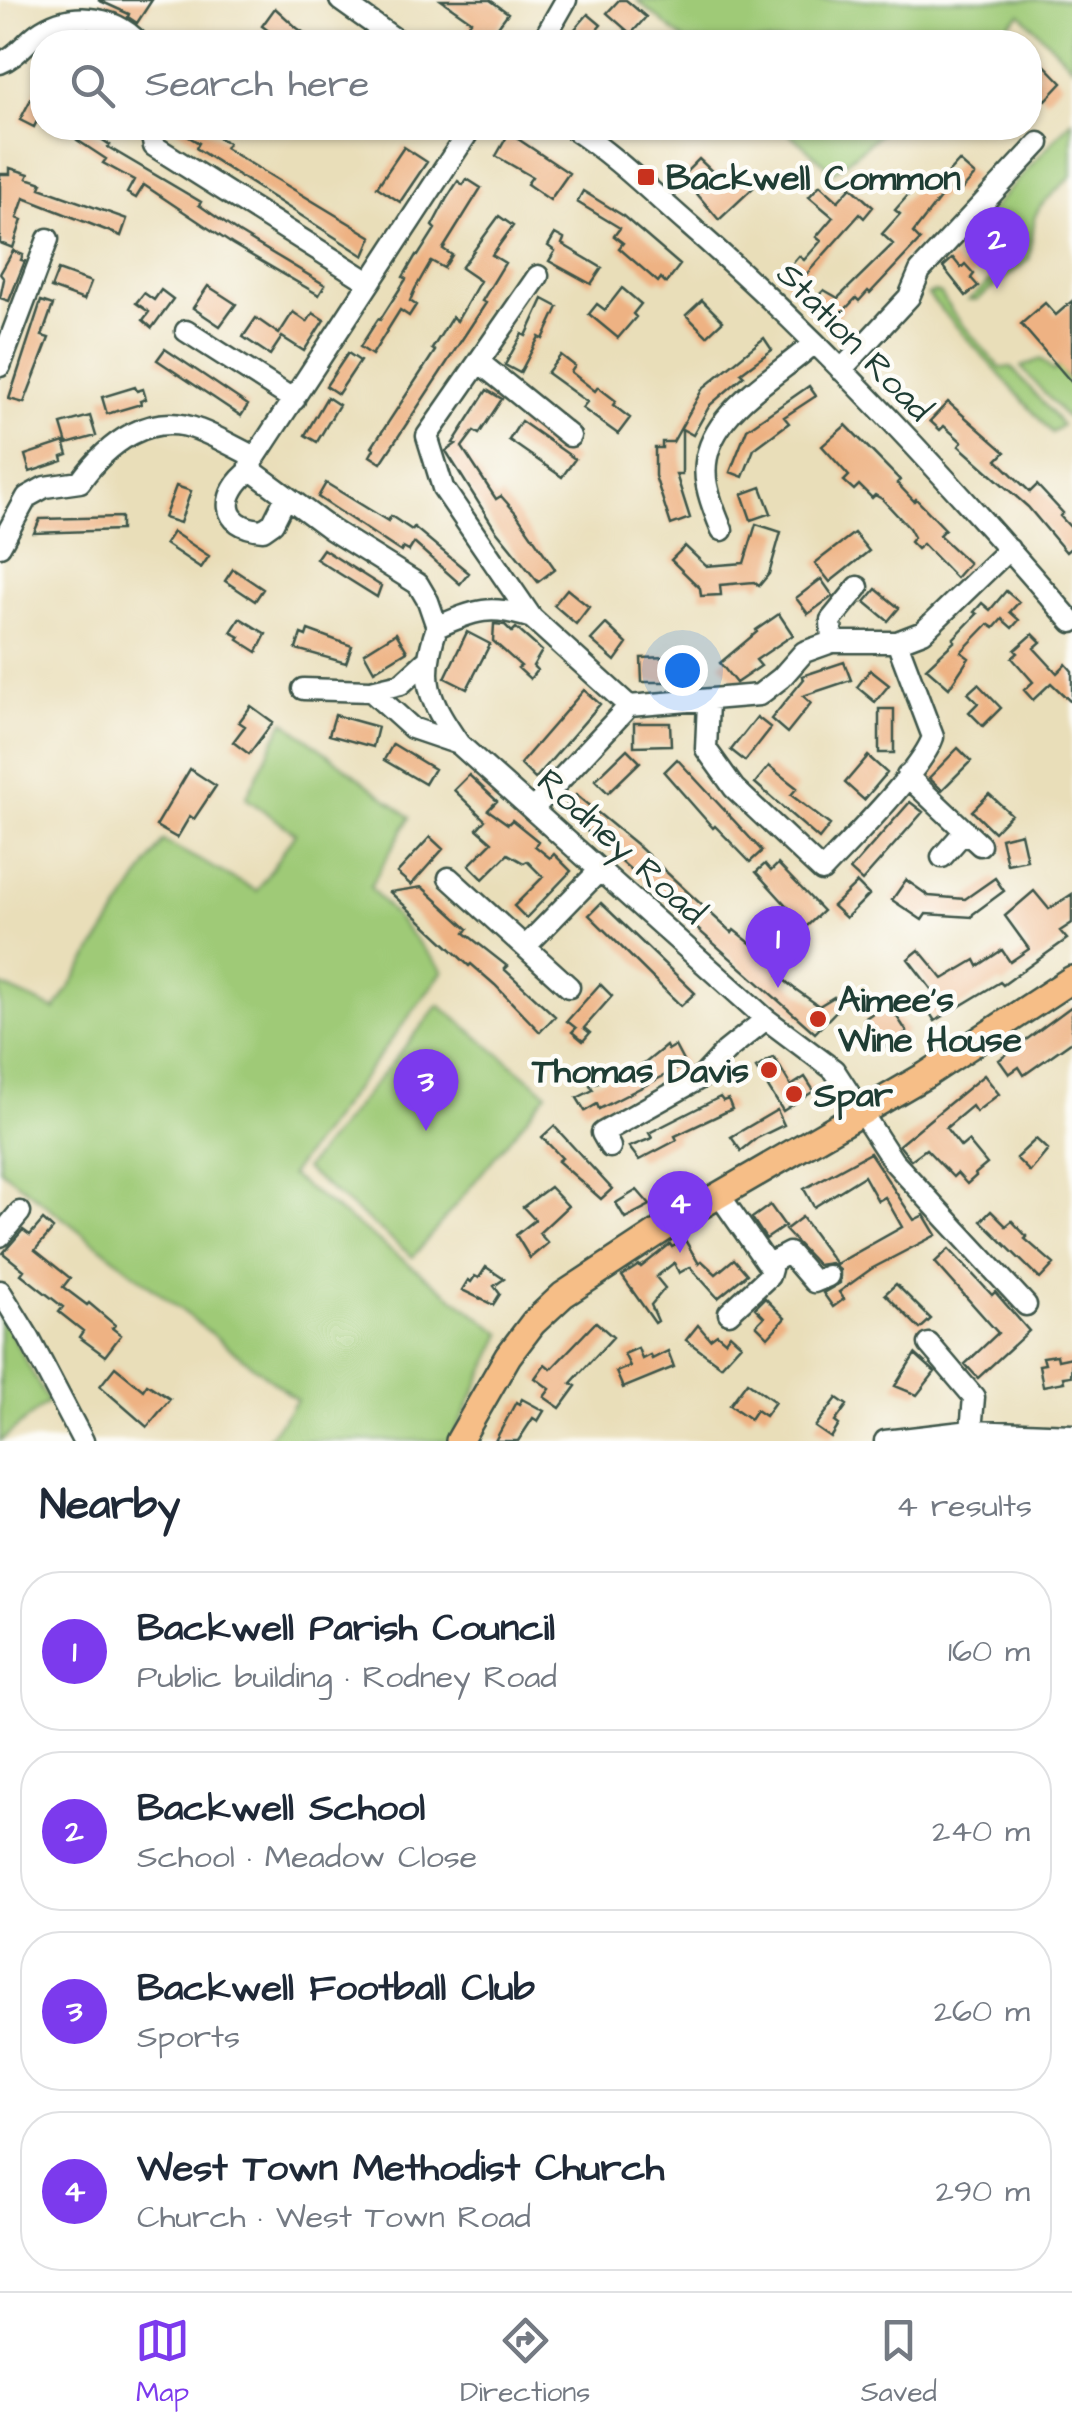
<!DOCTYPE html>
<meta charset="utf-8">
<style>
:root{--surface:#fff;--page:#f2f2f3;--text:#1f2937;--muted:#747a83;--line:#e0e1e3;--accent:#7c3aed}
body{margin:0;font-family:"Architects Daughter",sans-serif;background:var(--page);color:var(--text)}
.you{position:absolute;left:682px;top:670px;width:35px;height:35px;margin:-25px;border:8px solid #fff;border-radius:50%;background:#1a73e8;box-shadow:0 0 0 15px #1a73e833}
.badge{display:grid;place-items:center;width:65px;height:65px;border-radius:50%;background:var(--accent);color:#fff;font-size:32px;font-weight:700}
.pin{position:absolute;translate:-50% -82px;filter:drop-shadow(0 2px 5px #0008)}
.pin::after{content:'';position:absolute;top:52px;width:35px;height:30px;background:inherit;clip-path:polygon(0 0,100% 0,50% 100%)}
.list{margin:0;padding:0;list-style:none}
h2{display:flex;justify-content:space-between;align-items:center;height:130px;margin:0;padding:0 40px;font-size:42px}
h2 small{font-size:32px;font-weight:400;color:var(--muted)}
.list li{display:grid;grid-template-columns:65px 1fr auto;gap:30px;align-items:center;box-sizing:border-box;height:160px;margin:0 20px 20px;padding:0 20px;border:2px solid var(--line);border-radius:40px}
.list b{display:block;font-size:38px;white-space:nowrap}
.list p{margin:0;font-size:32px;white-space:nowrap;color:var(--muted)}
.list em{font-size:32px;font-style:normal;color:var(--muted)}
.icon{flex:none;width:55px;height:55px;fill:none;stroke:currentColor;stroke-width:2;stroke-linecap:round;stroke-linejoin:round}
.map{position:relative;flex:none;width:1072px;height:1441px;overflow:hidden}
.search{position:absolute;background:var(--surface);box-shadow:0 2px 8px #0004;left:30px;right:30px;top:30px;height:110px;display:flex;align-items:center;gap:25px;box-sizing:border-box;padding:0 35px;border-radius:40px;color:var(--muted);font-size:38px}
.sheet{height:850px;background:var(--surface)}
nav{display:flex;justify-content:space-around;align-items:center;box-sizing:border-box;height:140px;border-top:2px solid var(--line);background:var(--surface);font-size:28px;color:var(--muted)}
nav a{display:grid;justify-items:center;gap:5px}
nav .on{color:var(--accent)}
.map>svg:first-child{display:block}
.green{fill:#9fca77;stroke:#5f8456;stroke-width:2.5}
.building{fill:#eeb283}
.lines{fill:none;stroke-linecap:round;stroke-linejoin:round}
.minor-casing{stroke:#3d5548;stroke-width:25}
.major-casing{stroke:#3d5548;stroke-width:30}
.minor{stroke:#fff;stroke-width:20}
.major{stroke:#f6be87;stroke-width:25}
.poi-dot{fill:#c8321e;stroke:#fdfcf7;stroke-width:4}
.labels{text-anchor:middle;stroke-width:9;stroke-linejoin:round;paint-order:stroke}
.poi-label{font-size:35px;font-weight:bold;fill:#1f3d34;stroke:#fdfcf7;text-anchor:start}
.street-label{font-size:35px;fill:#1f3d34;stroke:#fdfcf7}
</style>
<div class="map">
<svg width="1072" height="1441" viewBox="0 0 1072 1441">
<rect width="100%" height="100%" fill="#fdfcf7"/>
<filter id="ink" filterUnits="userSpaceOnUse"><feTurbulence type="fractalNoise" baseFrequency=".01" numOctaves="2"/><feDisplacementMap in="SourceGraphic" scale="20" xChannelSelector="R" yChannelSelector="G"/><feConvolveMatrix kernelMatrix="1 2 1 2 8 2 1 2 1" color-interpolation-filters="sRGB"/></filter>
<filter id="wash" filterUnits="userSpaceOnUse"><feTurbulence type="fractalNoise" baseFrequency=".0048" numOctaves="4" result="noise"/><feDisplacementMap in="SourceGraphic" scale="40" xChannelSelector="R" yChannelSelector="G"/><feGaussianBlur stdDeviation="2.25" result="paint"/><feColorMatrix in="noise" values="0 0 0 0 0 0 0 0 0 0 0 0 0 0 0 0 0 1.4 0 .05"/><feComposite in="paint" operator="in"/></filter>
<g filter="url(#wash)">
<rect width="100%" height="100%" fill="#e9deb9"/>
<path class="green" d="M637 0H1072V66L1021 14 987 42H686Z
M1072 120V176L1041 205 1035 216 1029 259 977 300H969L1002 271 970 233Z
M783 128H887L834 172Z
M934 292 941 294 952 312 1000 368 1011 367 1062 425 1052 433 928 295Z
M1072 356V367L1064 375 1072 385V412L1066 417 1021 367 1041 359 1053 371Z
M284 721 410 817 370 887 443 971 290 1175 502 1334 451 1441H266L297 1400 0 1169V985L55 1010 163 841 257 891 295 833 246 798Z
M439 1005 547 1093 413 1257 305 1169Z
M0 1313 48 1402 0 1441Z"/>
<g id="blocks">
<path class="building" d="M98 0H152L137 23 128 17 129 14Z
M441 0H490L508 13 488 40 467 26 471 21Z
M619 0H626L646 17 631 34 607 13Z
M275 8 297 28 318 42H284L262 26Z
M588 14 601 25 594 33 596 35 590 42H575L568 37Z
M1030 50 1062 83 1046 100 1030 84 1039 74 1030 65Z
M42 78V111L34 127 20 120Z
M85 128 110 145 108 147 201 202 199 205 239 233 325 285 319 295 232 244 144 185 136 198 127 193 134 180 103 163 106 159 77 140Z
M174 128H202L228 143 225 148 372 237 364 256 196 148 199 143Z
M509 133 569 173 550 200 527 184 532 177 496 156Z
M404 147 427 162 400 202 377 187Z
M699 159 719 178 732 165 753 188 719 220 682 176Z
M959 161 975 175 958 194 947 189 913 233 920 240 870 293 868 291 859 301 856 298 832 323 811 303 824 290 838 298 893 244 882 234 900 214 895 210 918 184 929 194Z
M10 168 29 174 27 178 42 183 40 188 127 219 121 236 24 198 17 218 22 220 13 248 0 243V174H10Z
M467 179 481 188 443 249 452 255 444 268 431 261 415 289 410 301 416 305 409 316 400 310 372 355 360 347 378 319 380 320 406 279 403 277 416 255 418 256 435 229 432 226 447 198 458 181 463 185Z
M820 185 838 201 851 187 873 207 864 218 860 214 794 288 781 277 799 256 804 260 821 241 816 237 833 217 809 197Z
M583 191 622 215 680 265 666 283 661 278 658 282 619 248 623 243 614 236 620 228 577 202Z
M499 216 513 226 492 255 505 263 482 301 486 303 381 463 370 456 374 449 372 447 435 351 432 349 452 317 457 321 480 281 461 268Z
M555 234 564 239 562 244 602 268 591 284 549 261 555 251 548 246Z
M13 251 23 255 21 260 25 261 9 301 0 298 4 279 0 274Z
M953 258 961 268 965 264 974 274 971 278 978 286 966 296 943 267Z
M58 270 91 282 84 300 51 288Z
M208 286 236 304 220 326 193 308Z
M622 288 641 304 633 314 636 317 618 338 589 314 597 304 605 310Z
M161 290 173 299 152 328 143 320 149 312 136 303 144 293 154 300Z
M543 299 558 307 543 339 539 337 520 373 505 365 522 334 526 336Z
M702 300 723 321 707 336 686 315Z
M41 301 53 305 42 336 49 338 24 403 9 399Z
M1072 301V383L1021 324 1045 303 1056 315Z
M293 312 307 322 313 313 324 320 304 351 282 337 270 355 243 337 256 318 279 334Z
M764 338 772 350 741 373 744 376 710 405 693 435 682 429V474H676L690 518 671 525 655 476V448H662V442H673L703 388Z
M165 349 248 405 241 416 157 360Z
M348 353 360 361 338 394 326 386Z
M561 355 575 366 571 372 595 391 598 387 616 401 613 405 630 418 618 434 582 408 587 402 547 373Z
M809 386 816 396 784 417 789 423 754 449 743 477 730 472 747 429Z
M135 387 137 391 143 389 146 399 140 401 141 404 107 414 102 397Z
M487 390 502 399 479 434 474 431 462 447 496 499 501 496 516 513 555 569 538 582 495 529 446 451 456 444 453 443Z
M327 397 339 405 317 442 305 435Z
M948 402 1005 452 997 460 1030 492 1037 485 1063 513 1060 516 1072 529V547L1066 552 1028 507 959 446 962 442 944 426 940 430 930 421Z
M90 416 96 436 67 444 61 424Z
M521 421 575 459 562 477 509 440Z
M846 425 900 480 897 483 914 501 916 499 945 529 939 535 969 563 956 578 923 544 917 549 910 542 914 537 909 528 882 499 875 495 872 498 859 485 854 490 844 481 849 476 822 446Z
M64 442 68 455 62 457 63 461 30 472 25 455Z
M326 483 388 521 391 516 412 530 414 527 469 573 460 584 414 543 409 551 403 548 401 552 318 497Z
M176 486 191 491 180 523 164 518Z
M761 487 771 513 751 520 742 494Z
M121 517V530L34 533 40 519Z
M756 524 781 532 769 574 759 586 754 582 720 585 721 595 701 596 700 588 671 560 685 546 706 566 744 563Z
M173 532 209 556 201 568 165 544Z
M854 533 869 551 830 582 815 563Z
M323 549 381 586 377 597 316 559Z
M233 569 263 589 255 601 225 581Z
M821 579 833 596 808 614 796 598Z
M567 589 589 607 576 624 554 605Z
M876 589 899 608 888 621 865 602Z
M1006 591 1019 602 1010 612 1019 620 1012 628 1002 619 994 628 988 624 961 652 969 658 949 688 926 668 955 641 953 639 977 614 974 612 982 603 990 610Z
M779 614 793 635 756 660 761 666 736 683 720 663 757 632 756 630Z
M240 618 266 634 257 652 238 640 240 637 231 632Z
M494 624 505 625 512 632 516 628 542 651 533 666 537 670 530 679 518 668 521 666 493 641Z
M606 624 627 644 615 661 591 640Z
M308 630 352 646 346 663 296 649 301 634 306 636Z
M467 632 490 644 467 689 445 678Z
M396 633 407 651 374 671 364 653Z
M1033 634 1041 642 1034 648 1057 673 1066 664 1072 671V703L1051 683 1033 700 1024 690 1033 682 1012 658 1018 653 1015 650Z
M668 657 669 682H642L641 658Z
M844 662 851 680 803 696 811 703 787 733 771 719 804 679 802 676Z
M870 670 889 685 875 702 857 687Z
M978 684 1001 708 983 726 969 712 978 703 968 693Z
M584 690 600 704 535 779 520 764Z
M251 706 273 722 249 754 233 742 245 726 239 722Z
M879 709H894V753H879Z
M335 715 378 727 373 747 329 735Z
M757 717 771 728 745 761 731 750Z
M634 723H670L671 745 634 746Z
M393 744 434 769 425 784 384 760Z
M958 748 971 761 942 790 929 778Z
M627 749 640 762 608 793 595 780Z
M868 756 887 773 864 800 845 783Z
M677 759 762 851 750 862 715 826 713 828 664 772Z
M769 766 797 788 791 795 830 825 819 839 755 783Z
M190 769 216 786 194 819 190 816 177 838 156 826Z
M469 775 497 801 488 810 508 824 512 820 538 841 535 846 550 858 554 854 571 871 526 918 514 906 543 877 527 861 524 863 508 854 483 879 469 865 492 842 477 829 485 820 454 790Z
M989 794 1011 814 994 832 972 811Z
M576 795 636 844 732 933 734 930 783 969 778 975 795 989 819 1006 834 997 841 1006 815 1033 571 817 575 812 567 805Z
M910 802 923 812 862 881 850 870Z
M1021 833 1027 860 1007 864 1001 838Z
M430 837 443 849 411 885 397 873Z
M765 864 771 871 778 864 823 911 806 927 756 872Z
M995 878 1004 891 973 914 972 917 926 914 922 920 892 900 906 880 929 896 965 899Z
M857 883 869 895 846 918 833 906Z
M422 887 468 929 465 933 507 966 504 969 555 1016 540 1032 495 985 471 964 469 966 390 892Z
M1034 891 1049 909 1072 894V923L1060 931 1067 939 1003 985 1000 982 935 1021 925 1006 938 998 908 959 919 950 943 979 975 960 978 966 1002 950 1010 962 1029 949 1005 916Z
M601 903 695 993 681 1006 589 915Z
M600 984 612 996 584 1028 590 1033 583 1041 572 1032 576 1028 567 1021Z
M888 1003 907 1032 883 1048 864 1019Z
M1072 1006V1041L1024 1075 1019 1067 1009 1074 999 1060Z
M666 1046 668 1050 675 1046 685 1065 599 1109 597 1104 585 1111 577 1098 593 1090 590 1085 644 1064Z
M774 1057 791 1086 805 1077 814 1091 783 1111 756 1068Z
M984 1075 999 1094 976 1112 972 1106 946 1128 961 1147 968 1141 987 1164 975 1174 976 1176 967 1184 957 1173 953 1177 926 1149 911 1160 899 1145Z
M720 1097 723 1101 728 1099 732 1109 675 1136 677 1140 639 1160 629 1147 652 1138 649 1133Z
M777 1110 784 1125 757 1138 741 1151 731 1137Z
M554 1126 612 1189 601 1199 558 1161 562 1158 542 1137Z
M1036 1139 1048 1150 1030 1172 1016 1158Z
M870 1153 914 1220 924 1215 936 1235 871 1269 839 1292 844 1299 833 1307 823 1293 840 1283V1270L831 1263 818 1265 785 1230 802 1217 836 1264 902 1227 885 1197 878 1201 864 1176 814 1207 804 1189Z
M550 1187 568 1206 539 1233 548 1243 530 1258 516 1235 535 1220 523 1207Z
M637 1190 650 1205 625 1218 616 1203Z
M770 1205 785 1226 766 1239 752 1218Z
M991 1211 1006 1226 1012 1221 1027 1237 1025 1239 1054 1264 1040 1279 981 1221Z
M43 1220 53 1229 35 1250 70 1278 63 1287 87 1305 89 1303 115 1325 112 1328 121 1335 105 1356 79 1337 83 1331 59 1312 63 1307 21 1274 24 1270 3 1253 23 1230 30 1235Z
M685 1240 699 1264 702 1261 716 1274 734 1259 747 1274 718 1298 690 1267 679 1273 674 1263 656 1277 665 1288 651 1305 658 1321 655 1323 622 1276 639 1265 641 1267 670 1244 672 1247Z
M949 1249 992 1295 995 1292 1029 1331 978 1378 965 1364 998 1333 935 1262Z
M486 1267 504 1279 494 1286 500 1294 493 1305 462 1290 468 1280 471 1282 475 1276 479 1278Z
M896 1284 931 1319 920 1329 885 1294Z
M765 1298 785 1318 768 1337 756 1325 764 1317 755 1308Z
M596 1322 613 1337 571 1383 576 1386 560 1408 544 1397 550 1389 535 1378 545 1364 551 1369Z
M698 1325 710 1339 717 1334 725 1341 730 1334 741 1344 721 1366 686 1340Z
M638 1348 642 1359 650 1355 652 1359 668 1351 674 1367 623 1388 616 1372 630 1366 624 1354Z
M915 1354 935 1372 917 1395 895 1386Z
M1057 1355 1058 1360 1072 1357 1071 1376 1063 1377 1064 1382 1043 1386 1039 1365 1045 1364 1043 1357Z
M115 1367 143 1390 147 1384 170 1399 147 1427 100 1386Z
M747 1382 775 1402 765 1416 756 1410 750 1419 730 1405Z
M837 1398 847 1405 835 1422 839 1425 831 1438 815 1427Z
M522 1399 544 1411 538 1421 533 1418 518 1441H495L516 1402 519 1404Z"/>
</g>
</g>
<g filter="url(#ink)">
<use href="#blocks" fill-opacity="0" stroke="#3d5548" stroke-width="2.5"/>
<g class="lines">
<defs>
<path id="minor" d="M340 0 399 42
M542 42 566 0
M0 63C16 57 24 44 37 34 68 11 112 14 138 42
M150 128 154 146 369 282
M572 128C614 155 651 192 689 225 827 346 952 483 1072 622
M538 276 427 436 443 488 532 618 629 706
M186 331 294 400
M479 362 570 436
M0 366 48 239
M841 370 909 297 920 271 1039 143
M251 470C220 493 219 527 263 530L273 523 286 497
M722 530C716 516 710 501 707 486 693 419 774 380 814 343
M0 546 27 497 45 487 80 482C107 444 150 410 199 430 218 437 236 448 255 457
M437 627 428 601 418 584 332 530 251 470 250 465 471 128
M832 642 831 620 858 587
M303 689 371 691 412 728 459 744 766 1019 834 1070 893 1161 1026 1305
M371 691 401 684 425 662
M708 702 706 749 734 788 822 871C849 842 922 770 933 737L897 642
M459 744C428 699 419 680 437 627 476 610 490 604 532 618
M907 776 965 831 942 857
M533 809 629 706 759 695 781 678 804 652 832 642H897L923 632 1009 549
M965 831 980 845
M449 878 569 987
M525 947 600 870
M610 1147 602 1133 702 1077 726 1051 766 1019
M720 1196 771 1269 769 1276 729 1313
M0 1236 20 1212
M768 1264 789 1253 814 1282 828 1276
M0 1291 29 1338 83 1441
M929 1344 974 1397 971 1431
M885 1441 971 1431 1072 1435"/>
<path id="major" d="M459 1441 508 1356 533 1323 563 1295 683 1216 926 1075 1072 979"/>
</defs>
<use href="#minor" class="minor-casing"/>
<use href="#major" class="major-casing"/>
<use href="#minor" class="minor"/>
<use href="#major" class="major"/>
</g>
</g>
<g class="poi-dot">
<rect x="636" y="167" width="20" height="20" rx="5"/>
<circle cx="818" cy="1019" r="10"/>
<circle cx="769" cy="1070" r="10"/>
<circle cx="794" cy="1094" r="10"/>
</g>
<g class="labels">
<g class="poi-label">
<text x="666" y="189">Backwell Common</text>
<text x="838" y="1011">Aimee's<tspan x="838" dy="40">Wine House</tspan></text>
<text x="749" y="1082" text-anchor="end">Thomas Davis</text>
<text x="814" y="1106">Spar</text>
</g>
<g class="street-label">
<text transform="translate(855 341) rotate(46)" y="12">Station Road</text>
<text transform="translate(622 846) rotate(42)" y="12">Rodney Road</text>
</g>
</g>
</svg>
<div class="you"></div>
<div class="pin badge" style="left:778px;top:988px">1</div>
<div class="pin badge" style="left:997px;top:289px">2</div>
<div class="pin badge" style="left:426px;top:1131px">3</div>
<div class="pin badge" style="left:680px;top:1253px">4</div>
<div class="search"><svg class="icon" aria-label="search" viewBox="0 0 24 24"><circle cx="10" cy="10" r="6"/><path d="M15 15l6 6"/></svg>Search here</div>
</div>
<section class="sheet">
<h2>Nearby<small>4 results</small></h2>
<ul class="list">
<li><span class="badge">1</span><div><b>Backwell Parish Council</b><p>Public building · Rodney Road</p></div><em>160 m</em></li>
<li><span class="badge">2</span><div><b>Backwell School</b><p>School · Meadow Close</p></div><em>240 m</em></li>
<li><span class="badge">3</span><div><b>Backwell Football Club</b><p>Sports</p></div><em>260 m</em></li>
<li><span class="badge">4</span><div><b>West Town Methodist Church</b><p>Church · West Town Road</p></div><em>290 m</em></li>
</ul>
</section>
<nav>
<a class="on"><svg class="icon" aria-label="map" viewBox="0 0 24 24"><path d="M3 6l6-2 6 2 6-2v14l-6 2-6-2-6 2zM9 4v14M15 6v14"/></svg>Map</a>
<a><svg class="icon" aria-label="directions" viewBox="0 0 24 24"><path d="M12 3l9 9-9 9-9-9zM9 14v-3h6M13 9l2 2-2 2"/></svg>Directions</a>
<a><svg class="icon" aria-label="saved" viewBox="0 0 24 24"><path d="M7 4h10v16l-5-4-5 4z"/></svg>Saved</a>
</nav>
